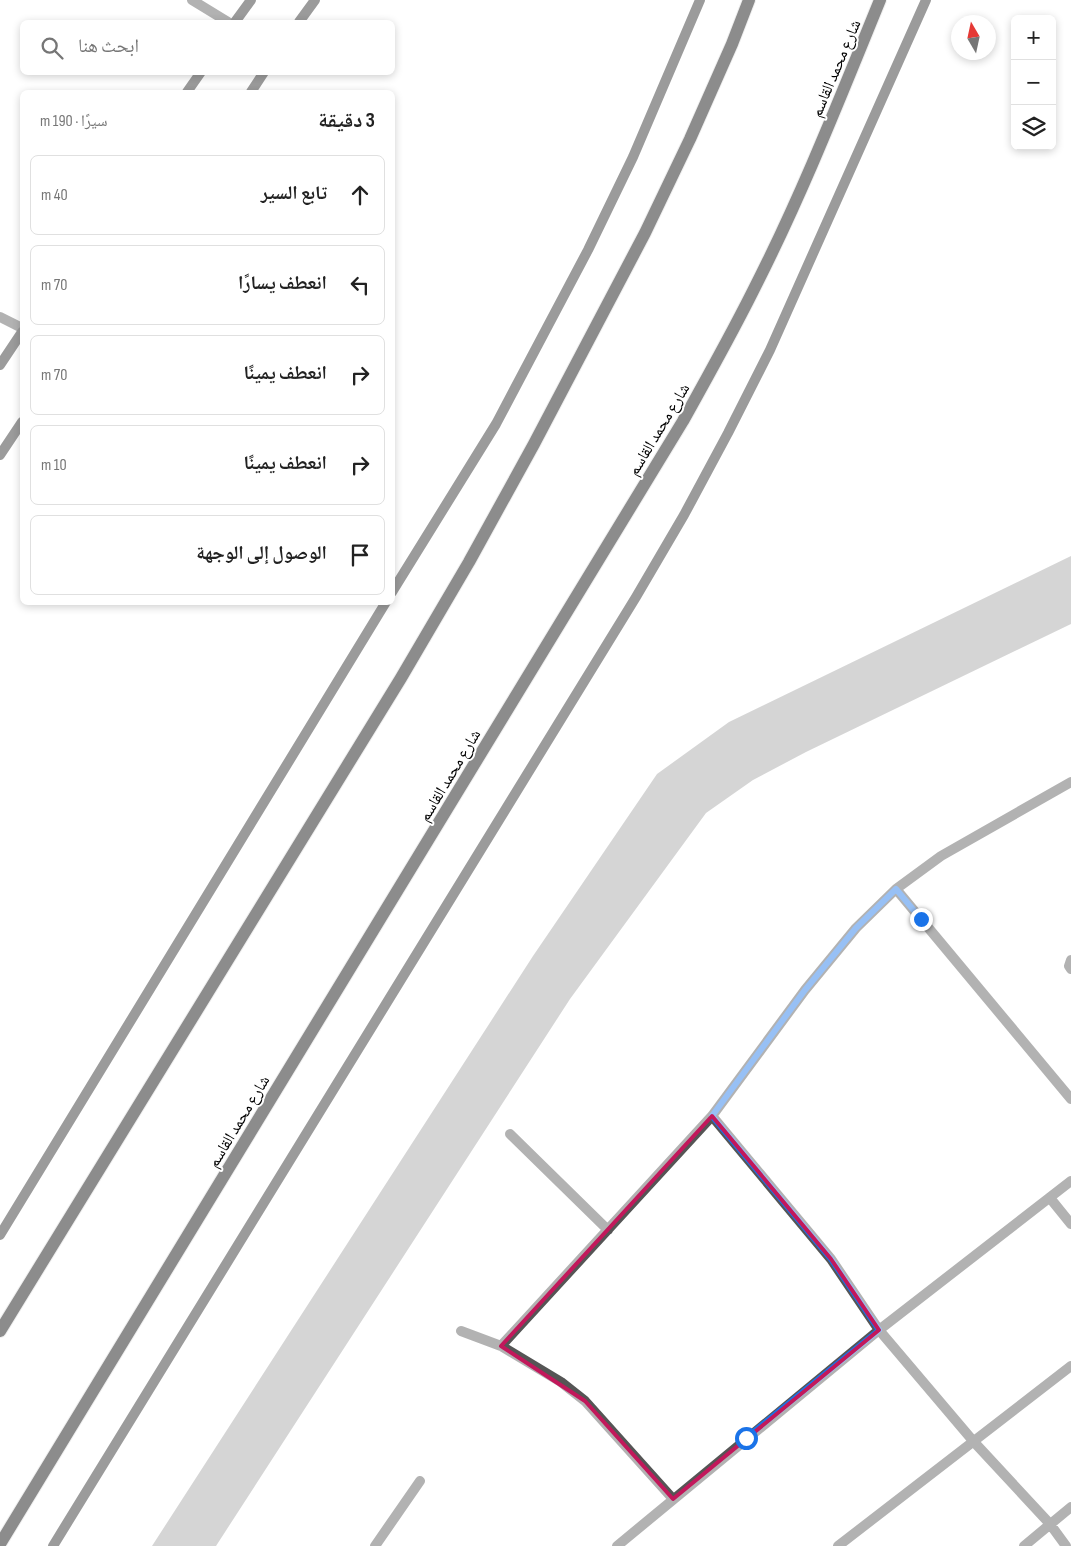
<!DOCTYPE html>
<html lang="ar">
<meta charset="utf-8">
<style>
:root{--surface:#fff;--page:#f6f6f6;--text:#222;--muted:#767676;--line:#e0e0e0}
body{margin:0;font-family:"Sofia Sans Condensed","Noto Naskh Arabic",sans-serif;background:var(--page);color:var(--text);direction:rtl}
.controls{position:absolute;right:15px;top:15px;display:grid;overflow:hidden;border-radius:8px;box-shadow:0 2px 8px #0003}
.controls button{width:45px;height:45px;display:grid;place-items:center;padding:0;border:0;border-bottom:1px solid var(--line);background:var(--surface);color:var(--text);font:25px sans-serif}
.compass{position:absolute;left:951px;top:15px;width:45px;height:45px;border-radius:50%;background:var(--surface);box-shadow:0 2px 8px #0003;rotate:351deg}
.stop{position:absolute;width:15px;height:15px;margin:-11px;border:4px solid #1a73e8;border-radius:50%;background:#fff}
.stop.end{background:#1a73e8;border-color:#fff;box-shadow:0 1px 5px #0008}
.list{margin:0;padding:0;list-style:none}
h2{display:flex;justify-content:space-between;align-items:center;height:65px;margin:0;padding:0 20px;font-size:21px}
h2 small{font-size:16px;font-weight:400;color:var(--muted)}
.list li{display:grid;grid-template-columns:32px 1fr auto;gap:15px;align-items:center;box-sizing:border-box;height:80px;margin:0 10px 10px;padding:0 10px;border:1px solid var(--line);border-radius:8px}
.list b{display:block;font-size:19px;white-space:nowrap}
.list em{font-size:16px;font-style:normal;color:var(--muted)}
.icon{flex:none;width:28px;height:28px;fill:none;stroke:currentColor;stroke-width:2;stroke-linecap:round;stroke-linejoin:round}
.map{position:relative;flex:none;width:1071px;height:1546px;overflow:hidden;direction:ltr}
.search{position:absolute;background:var(--surface);box-shadow:0 2px 8px #0003;left:20px;top:20px;width:375px;height:55px;display:flex;align-items:center;gap:12px;box-sizing:border-box;padding:0 18px;border-radius:8px;color:var(--muted);font-size:19px}
.panel{position:absolute;background:var(--surface);box-shadow:0 2px 8px #0003;left:20px;top:90px;width:375px;height:515px;border-radius:8px;direction:rtl}
.map>svg:first-child{display:block}
.water{fill:#a3a3a3}
.lines{fill:none;stroke-linecap:round;stroke-linejoin:round}
.primary-casing{stroke:#dbdbdb;stroke-width:14}
.minor{stroke:#555;stroke-width:10}
.secondary{stroke:#222;stroke-width:10}
.primary{stroke:#000;stroke-width:12}
.route{stroke:#1a73e8;stroke-width:6}
.marked{fill:none;stroke:#c2185b;stroke-width:4;stroke-linejoin:round}
.labels{text-anchor:middle;stroke-width:4;stroke-linejoin:round;paint-order:stroke}
.street-label{font-size:16px;fill:#000;stroke:#fff}
</style>
<div class="map">
<svg width="1071" height="1546" viewBox="0 0 1071 1546">
<rect width="100%" height="100%" fill="#fff"/>
<path class="water" d="M1071 556V624L806 752 753 780 706 813 570 999 216 1546H152L533 956 657 774 729 722Z"/>
<g class="lines">
<defs>
<path id="primary" d="M0 1331 401 678 469 562 534 444 645 233 690 139 732 44 749 0
M0 1544 683 421C707 378 731 335 753 291 801 197 840 98 880 0"/>
</defs>
<use href="#primary" class="primary-casing"/>
<path class="minor" d="M192 0 228 22
M0 317 22 328
M896 889 1071 1099
M1071 960 1069 966 1071 969
M712 1116 831 1259 879 1330 974 1442 1050 1524 1066 1546
M510 1134 608 1230
M1050 1198 1071 1224
M461 1331 501 1346 561 1382 585 1401 673 1499
M501 1346 712 1116 805 990 856 928 896 889 941 856 1071 782
M375 1546 420 1481
M617 1546 879 1330 1071 1181
M838 1546 1071 1366
M1024 1546 1071 1507"/>
<path class="secondary" d="M235 22 251 0
M299 22 315 0
M187 92 201 72
M251 92 264 72
M0 365 22 332
M0 455 22 422
M392 592 496 424 588 250 633 157 700 0
M0 1235 386 602
M53 1546 636 597 684 515 728 433 770 350 926 0"/>
<use href="#primary" class="primary"/>
</g>
<g class="lines">
<path class="route" d="M746 1438 879 1330 831 1259 712 1116 805 990 856 928 896 889 921 919"/>
</g>
<path d="M0 0H1071V1546H0ZM712 1116 831 1259 879 1330 673 1499 585 1401 501 1346Z" fill="#fff" fill-opacity=".55" fill-rule="evenodd"/>
<path class="marked" d="M712 1116 831 1259 879 1330 673 1499 585 1401 501 1346Z"/>
<g class="labels">
<g class="street-label">
<text transform="translate(835 68) rotate(-67)" y="6">شارع محمد القاسم</text>
<text transform="translate(658 429) rotate(-59)" y="6">شارع محمد القاسم</text>
<text transform="translate(449 775) rotate(-59)" y="6">شارع محمد القاسم</text>
<text transform="translate(238 1121) rotate(-59)" y="6">شارع محمد القاسم</text>
</g>
</g>
</svg>
<div class="controls">
<button>+</button>
<button>−</button>
<button><svg class="icon" aria-label="layers" viewBox="0 0 24 24"><path d="M12 4l9 5-9 5-9-5zM3 14l9 5 9-5"/></svg></button>
</div>
<svg class="compass" viewBox="-18 -18 36 36"><path d="M0-13l5 13h-10z" fill="#e53935"/><path d="M0 13l5-13h-10z" fill="#767676"/></svg>
<div class="stop" style="left:746px;top:1438px"></div>
<div class="stop end" style="left:921px;top:919px"></div>
<div class="search"><svg class="icon" aria-label="search" viewBox="0 0 24 24"><circle cx="10" cy="10" r="6"/><path d="M15 15l6 6"/></svg>ابحث هنا</div>
<section class="panel">
<h2>3 دقيقة<small>سيرًا · 190 m</small></h2>
<ul class="list">
<li><svg class="icon" aria-label="ahead" viewBox="0 0 24 24"><path d="M12 20V5M6 11l6-6 6 6"/></svg><div><b>تابع السير</b></div><em>40 m</em></li>
<li><svg class="icon" aria-label="left" viewBox="0 0 24 24"><path d="M17 20v-9H6M10 6l-5 5 5 5"/></svg><div><b>انعطف يسارًا</b></div><em>70 m</em></li>
<li><svg class="icon" aria-label="right" viewBox="0 0 24 24"><path d="M7 20v-9h11M14 6l5 5-5 5"/></svg><div><b>انعطف يمينًا</b></div><em>70 m</em></li>
<li><svg class="icon" aria-label="right" viewBox="0 0 24 24"><path d="M7 20v-9h11M14 6l5 5-5 5"/></svg><div><b>انعطف يمينًا</b></div><em>10 m</em></li>
<li><svg class="icon" aria-label="arrive" viewBox="0 0 24 24"><path d="M6 21V4h12l-3 4 3 4H6"/></svg><div><b>الوصول إلى الوجهة</b></div></li>
</ul>
</section>
</div>
